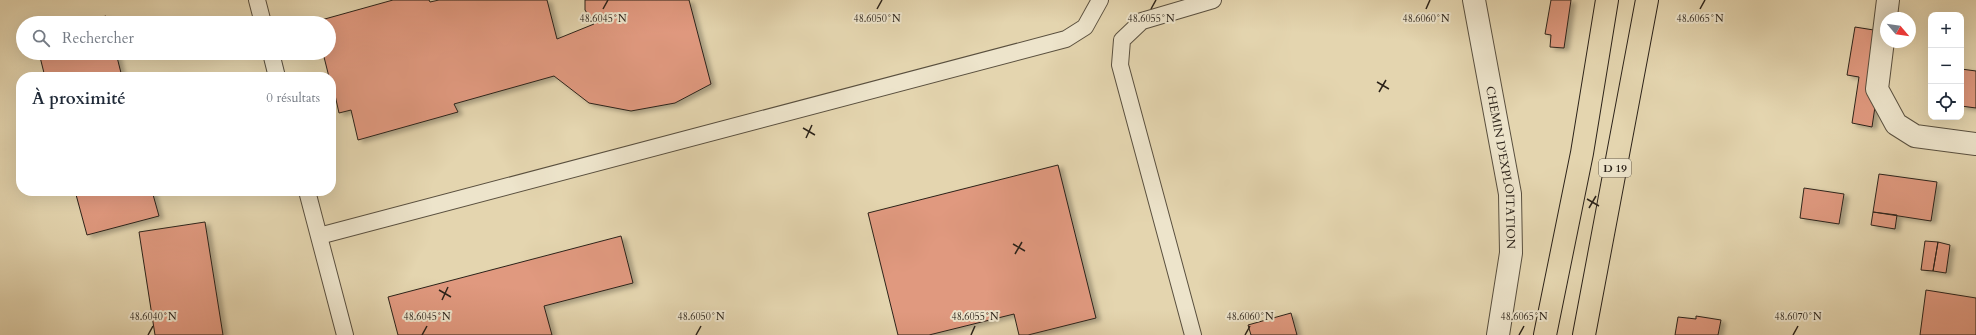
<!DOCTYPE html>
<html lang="fr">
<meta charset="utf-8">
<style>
:root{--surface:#fff;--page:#f2f2f3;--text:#1f2937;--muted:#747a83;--line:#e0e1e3}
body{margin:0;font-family:Cardo,serif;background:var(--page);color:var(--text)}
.controls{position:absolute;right:12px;top:12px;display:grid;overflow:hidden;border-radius:8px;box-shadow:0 4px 16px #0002}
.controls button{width:36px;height:36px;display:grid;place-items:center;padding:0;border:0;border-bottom:1px solid var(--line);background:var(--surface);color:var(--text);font:20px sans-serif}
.compass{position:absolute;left:1880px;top:12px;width:36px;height:36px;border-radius:50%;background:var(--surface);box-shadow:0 4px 16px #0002;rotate:119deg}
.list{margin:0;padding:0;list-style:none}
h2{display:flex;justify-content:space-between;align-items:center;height:52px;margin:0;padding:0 16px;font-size:17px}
h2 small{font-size:13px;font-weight:400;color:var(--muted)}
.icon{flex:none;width:22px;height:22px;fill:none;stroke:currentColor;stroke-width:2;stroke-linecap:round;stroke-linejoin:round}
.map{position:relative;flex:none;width:1976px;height:335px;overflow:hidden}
.search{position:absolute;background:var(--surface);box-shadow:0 4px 16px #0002;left:16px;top:16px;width:320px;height:44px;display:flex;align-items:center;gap:10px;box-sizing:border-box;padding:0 14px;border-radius:22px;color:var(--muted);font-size:15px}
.panel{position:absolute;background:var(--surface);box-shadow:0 4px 16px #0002;left:16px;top:72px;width:320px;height:124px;border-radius:16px}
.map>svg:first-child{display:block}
.building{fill:#e0997f;stroke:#2c231a;filter:url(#shadow)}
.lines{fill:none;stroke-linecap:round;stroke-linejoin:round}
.service-casing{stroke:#5a503f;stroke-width:18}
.minor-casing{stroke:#5a503f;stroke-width:24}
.primary-casing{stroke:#2c231a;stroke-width:24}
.service{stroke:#ede4cb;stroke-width:16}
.minor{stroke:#ede4cb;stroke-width:22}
.primary{stroke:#e4d5af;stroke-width:22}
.ticks{fill:none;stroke:#2c231a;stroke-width:1.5}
.labels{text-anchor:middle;stroke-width:4;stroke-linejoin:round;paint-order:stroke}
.shield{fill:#ede4cb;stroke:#665d4f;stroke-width:1}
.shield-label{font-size:11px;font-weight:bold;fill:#2c231a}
.street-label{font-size:12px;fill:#2c231a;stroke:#ede4cb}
.ticks-label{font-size:10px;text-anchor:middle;fill:#2c231a;stroke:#ede4cb;stroke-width:4;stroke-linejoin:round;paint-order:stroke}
</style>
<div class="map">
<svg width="1976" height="335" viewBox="0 0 1976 335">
<defs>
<filter id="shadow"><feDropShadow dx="4.5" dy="2.5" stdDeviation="2" flood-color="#0004"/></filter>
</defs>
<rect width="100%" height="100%" fill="#e4d5af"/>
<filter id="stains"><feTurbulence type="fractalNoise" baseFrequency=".005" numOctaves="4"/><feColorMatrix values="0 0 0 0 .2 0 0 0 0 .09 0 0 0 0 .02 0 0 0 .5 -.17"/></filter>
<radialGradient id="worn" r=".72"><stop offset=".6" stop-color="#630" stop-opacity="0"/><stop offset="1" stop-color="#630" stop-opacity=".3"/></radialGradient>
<path class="building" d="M393 0H429L430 2 439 0H547L557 39 594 24 585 10V0H689L711 84 675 103 631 111 589 103 554 76 454 104 458 112 358 140 351 110 339 113 331 77H329L323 53H329V23L314 22Z
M1551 0H1571L1564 48 1550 47 1551 35 1545 34Z
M106 16 108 23H79Z
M1855 27 1886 32 1872 127 1852 123 1859 77 1847 75Z
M39 53H116L122 77H45Z
M1961 69 1976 71V108L1961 106Z
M1058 165 1096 318 1028 335H1019L1014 314 929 335H898L868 213Z
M1879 174 1937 182 1931 221 1873 212Z
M1804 188 1844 194 1839 224 1800 218Z
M75 191H152L159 216 87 235Z
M1873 212 1897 215 1895 229 1871 225Z
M205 222 223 335H155L139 232Z
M621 236 633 283 544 306 552 335H398L388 297Z
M1925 241 1938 242 1933 271 1921 270Z
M1938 242 1950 245 1946 273 1933 271Z
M1926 290 1976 298V335H1920Z
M1291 313 1297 335H1251L1248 325Z
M1696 316 1721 320 1718 335H1675L1678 317 1696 319Z"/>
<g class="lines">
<defs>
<path id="service" d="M257 0 263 23
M271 53 277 77
M307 191 345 335
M319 236 1066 39 1085 27 1100 0
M1193 335 1120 65 1122 40 1142 21 1213 0"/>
<g id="minor">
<path id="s1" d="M1474 0 1510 194 1511 253 1498 335"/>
<path d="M1888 0 1877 89 1896 124 1915 136 1976 144"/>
</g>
<path id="primary" d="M1545 335 1582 153 1607 0
M1584 335 1647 0"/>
</defs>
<use href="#service" class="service-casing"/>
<use href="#minor" class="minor-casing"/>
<use href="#primary" class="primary-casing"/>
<use href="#service" class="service"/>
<use href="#minor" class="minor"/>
<use href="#primary" class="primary"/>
</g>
<path class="ticks" d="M603 9 608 0M877 9 882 0M1151 9 1156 0M1426 9 1430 0M1700 9 1705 0M1377 82 1389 89M1379 92 1386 80M803 128 815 135M806 138 812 125M1587 199 1599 206M1589 208 1596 196M1013 244 1025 251M1015 254 1022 242M439 290 451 297M442 300 448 287M148 335 153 326M422 335 427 326M696 335 701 326M971 335 975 326M1245 335 1250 326M1519 335 1524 326M1793 335 1798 326"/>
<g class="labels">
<rect class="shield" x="1599" y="159" width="32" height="18" rx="3"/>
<g class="shield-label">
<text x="1615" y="172">D 19</text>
</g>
<g class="street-label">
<text dy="4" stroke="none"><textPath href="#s1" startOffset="170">CHEMIN D'EXPLOITATION</textPath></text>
</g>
</g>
<g class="ticks-label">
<text x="603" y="22">48.6045°N</text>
<text x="877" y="22">48.6050°N</text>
<text x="1151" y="22">48.6055°N</text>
<text x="1426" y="22">48.6060°N</text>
<text x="1700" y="22">48.6065°N</text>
<text x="153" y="320">48.6040°N</text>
<text x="427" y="320">48.6045°N</text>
<text x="701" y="320">48.6050°N</text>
<text x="975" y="320">48.6055°N</text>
<text x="1250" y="320">48.6060°N</text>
<text x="1524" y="320">48.6065°N</text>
<text x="1798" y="320">48.6070°N</text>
</g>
<rect width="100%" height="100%" filter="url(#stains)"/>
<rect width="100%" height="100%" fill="url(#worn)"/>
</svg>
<div class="controls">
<button>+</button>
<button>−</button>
<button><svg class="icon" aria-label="locate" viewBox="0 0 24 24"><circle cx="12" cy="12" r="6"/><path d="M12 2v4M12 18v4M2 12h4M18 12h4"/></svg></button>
</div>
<svg class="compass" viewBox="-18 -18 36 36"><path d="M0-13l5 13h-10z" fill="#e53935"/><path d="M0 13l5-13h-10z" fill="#747a83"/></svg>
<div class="search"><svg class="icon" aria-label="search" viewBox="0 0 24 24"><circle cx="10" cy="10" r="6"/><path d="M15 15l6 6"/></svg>Rechercher</div>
<section class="panel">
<h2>À proximité<small>0 résultats</small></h2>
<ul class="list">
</ul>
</section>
</div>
